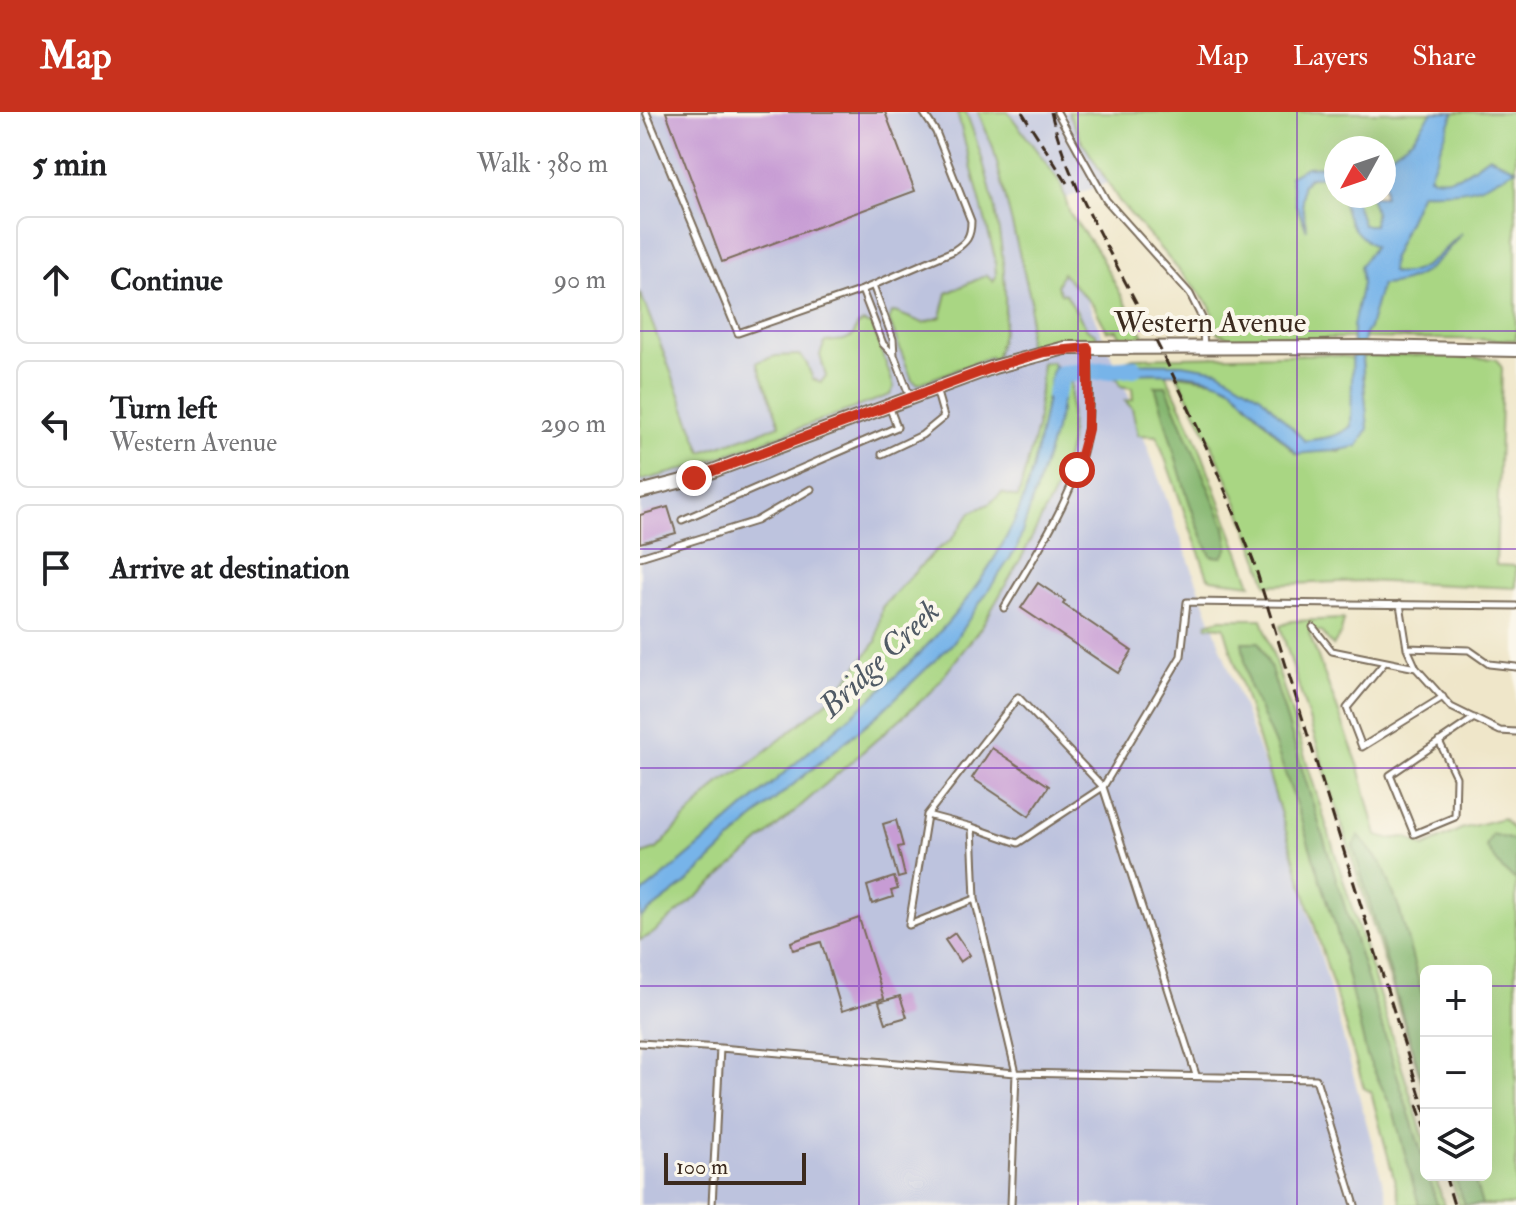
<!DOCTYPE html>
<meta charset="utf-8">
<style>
:root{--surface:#fff;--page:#f2f2f2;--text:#202124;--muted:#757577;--line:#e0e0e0;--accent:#c8321e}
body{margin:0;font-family:"IM FELL Double Pica",serif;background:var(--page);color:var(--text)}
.controls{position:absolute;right:24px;bottom:24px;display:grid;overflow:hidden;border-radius:12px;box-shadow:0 8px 32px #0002}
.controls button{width:72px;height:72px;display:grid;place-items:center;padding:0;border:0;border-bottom:2px solid var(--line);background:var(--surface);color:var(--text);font:40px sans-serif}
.compass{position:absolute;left:684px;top:24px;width:72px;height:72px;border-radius:50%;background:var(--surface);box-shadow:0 8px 32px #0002;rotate:230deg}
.scale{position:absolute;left:24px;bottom:20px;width:142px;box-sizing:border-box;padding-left:8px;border:4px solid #3b2a1e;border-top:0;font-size:22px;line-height:28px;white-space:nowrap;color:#3b2a1e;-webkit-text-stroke:6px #fbf7ec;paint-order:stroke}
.stop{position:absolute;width:24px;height:24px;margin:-18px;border:6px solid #c8321e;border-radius:50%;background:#fff}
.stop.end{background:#c8321e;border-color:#fff;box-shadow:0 2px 8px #0008}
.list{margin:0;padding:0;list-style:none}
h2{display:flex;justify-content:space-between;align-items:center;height:104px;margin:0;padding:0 32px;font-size:34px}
h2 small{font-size:26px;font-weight:400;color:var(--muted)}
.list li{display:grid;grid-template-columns:52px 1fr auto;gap:24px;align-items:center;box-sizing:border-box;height:128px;margin:0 16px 16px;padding:0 16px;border:2px solid var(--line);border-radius:12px}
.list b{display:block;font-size:30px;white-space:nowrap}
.list p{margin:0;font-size:26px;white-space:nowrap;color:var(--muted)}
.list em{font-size:26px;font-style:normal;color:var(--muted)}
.icon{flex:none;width:44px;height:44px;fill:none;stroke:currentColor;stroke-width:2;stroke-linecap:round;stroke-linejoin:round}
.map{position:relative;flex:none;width:876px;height:1093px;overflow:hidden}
header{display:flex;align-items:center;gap:48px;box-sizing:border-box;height:112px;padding:0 40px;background:var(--accent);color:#fff}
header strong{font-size:38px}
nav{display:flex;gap:44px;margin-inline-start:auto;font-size:28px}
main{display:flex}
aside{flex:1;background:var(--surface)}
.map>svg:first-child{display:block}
.industrial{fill:#bdc3de}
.green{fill:#a9d683;stroke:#728050;stroke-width:2;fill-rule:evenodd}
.forest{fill:#86b771;stroke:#607048;stroke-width:2}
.water{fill:#77b4e9;stroke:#596f84;stroke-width:2}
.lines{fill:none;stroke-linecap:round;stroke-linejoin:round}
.river{stroke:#77b4e9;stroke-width:18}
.building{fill:#c79cd4}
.service-casing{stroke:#7a6c5a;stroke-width:9}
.tertiary-casing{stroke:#7a6c5a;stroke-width:16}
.service{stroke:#fff;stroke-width:5}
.tertiary{stroke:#fff;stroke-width:12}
.rail{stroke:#3b2a1e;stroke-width:3;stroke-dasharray:12 6;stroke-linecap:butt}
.route{stroke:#c8321e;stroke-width:10}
.grid{fill:none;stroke:#7b2cbf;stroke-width:2;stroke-opacity:0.55}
.labels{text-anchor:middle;stroke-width:8;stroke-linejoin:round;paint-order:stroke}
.street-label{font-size:30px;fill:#3b2a1e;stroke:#fbf7ec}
.water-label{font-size:32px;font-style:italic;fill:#505a65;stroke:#fbf7ec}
</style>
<header>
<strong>Map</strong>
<nav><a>Map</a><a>Layers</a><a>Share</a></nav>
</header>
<main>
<aside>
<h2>5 min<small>Walk · 380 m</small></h2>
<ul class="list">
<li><svg class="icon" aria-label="ahead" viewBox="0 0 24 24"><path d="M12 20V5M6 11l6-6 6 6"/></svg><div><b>Continue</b></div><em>90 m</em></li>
<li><svg class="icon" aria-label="left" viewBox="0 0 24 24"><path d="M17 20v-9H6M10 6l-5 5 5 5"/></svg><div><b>Turn left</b><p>Western Avenue</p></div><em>290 m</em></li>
<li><svg class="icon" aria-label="arrive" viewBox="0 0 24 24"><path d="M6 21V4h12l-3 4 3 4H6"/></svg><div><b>Arrive at destination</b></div></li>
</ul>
</aside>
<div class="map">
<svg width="876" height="1093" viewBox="0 0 876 1093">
<rect width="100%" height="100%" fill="#fbf7ec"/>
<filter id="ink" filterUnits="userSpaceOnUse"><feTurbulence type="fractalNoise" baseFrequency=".0125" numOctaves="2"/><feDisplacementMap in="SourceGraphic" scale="16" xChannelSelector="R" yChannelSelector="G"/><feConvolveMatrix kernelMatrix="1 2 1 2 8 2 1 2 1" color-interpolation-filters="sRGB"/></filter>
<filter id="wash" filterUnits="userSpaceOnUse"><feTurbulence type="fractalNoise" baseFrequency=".006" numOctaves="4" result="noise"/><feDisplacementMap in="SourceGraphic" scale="32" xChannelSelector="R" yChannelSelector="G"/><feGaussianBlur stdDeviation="1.8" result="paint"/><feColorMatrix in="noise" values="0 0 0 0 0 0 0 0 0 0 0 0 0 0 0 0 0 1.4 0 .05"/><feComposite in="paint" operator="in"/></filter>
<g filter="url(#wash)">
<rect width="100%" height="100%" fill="#efe6c9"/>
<path class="industrial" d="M0 0H349L409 101 489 285 641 699 749 1093H0Z
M365 0H447L483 65 426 86Z"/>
<path class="green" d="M317 0H326C349 59 367 135 365 199 365 215 360 232 355 247L352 248 350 245 278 272 272 268 249 208 252 201 255 200 283 211 301 205 307 181 347 163 353 170 356 164 355 146Z
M338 0H368L420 70 430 102 456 137 502 221 507 227 482 229 477 218 467 219 454 194 422 161 417 174 421 181 426 182 447 217 456 222V228L387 233 391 189 353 35Z
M428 0H876V228L724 226V224L714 220 713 226H710L596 228 578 221 570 194 479 89 442 29ZM696 36H744V84H696Z
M0 180 62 340 140 313 117 250 136 244 159 243 166 250 173 267 181 270 186 264 180 243 185 230 204 228 213 224 217 214 223 210 233 214 254 275 250 283 53 355 0 369Z
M687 242 714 246 711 314 696 324 665 329 578 258 481 251 493 246Z
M781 243 856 247 862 256 856 453 876 454V476L722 469 627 473C604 399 573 331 537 263L580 269 593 276 656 342 679 338 700 340 728 317 722 246 726 244Z
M411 250 414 253C401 306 397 363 373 412 323 516 243 576 158 649 106 694 55 740 0 783V743L17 737 79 671 105 656 194 584 236 530 242 495 295 439 311 428 331 400 349 392 362 381 378 386 397 316 402 251Z
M525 261 556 326 611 472 571 467 568 465 517 324 498 323 492 296 485 289 493 288 492 276 480 274 478 267 465 264 467 262Z
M427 264 431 270 430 330 421 367 384 441 342 514 292 579 59 783 11 823 0 828V806L45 772 126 695 240 601 377 436 417 312Z
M581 507H622L786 1033V1063H795L804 1093H761L731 980 724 976 584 515 567 514V511Z
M704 507 701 521 693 534 681 519 669 521 719 655 737 724 748 727 766 725 784 735 821 717 863 706 876 721V1093H819L810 1063H846V859H786V984L640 514 652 509Z"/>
<path class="forest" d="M515 274H526L585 415 588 435 582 445 571 444C545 390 533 331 515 274Z
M602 530H619L631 557 786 1056V1063H788L797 1093H779L754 1001 727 944 695 812 656 692 634 630 609 574Z
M852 722 876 729V768L863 758 846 735Z
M719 724 743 754 759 796 786 897V983L713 734Z
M814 1063H833L842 1093H825Z"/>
<path class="water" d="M792 0H814L789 65C817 71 827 60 849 44L876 57C837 79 826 81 781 80L752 146 751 160C780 169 802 138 822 121 796 151 783 171 741 173L729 216 724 224 722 249 728 317 718 334C697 341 678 339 657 342L593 276C556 256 509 262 467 262L481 251 542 252 578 258 621 284 665 329C682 326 697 326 711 314L713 214 722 171 720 154 734 135C712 119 707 110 701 84H714L723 113H734L735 100 730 84H744V47L773 26Z
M686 54 696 60V74L685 65H670L662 74V92L667 118 656 93 650 64 666 55Z
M414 253 427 264 417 312 377 436 312 532 240 601 126 695 45 772 0 806V783C55 740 106 694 158 649 243 576 323 516 373 412 397 363 401 306 414 253Z"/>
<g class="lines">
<path class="river" d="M415 283 422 262 494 256"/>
</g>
<g id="blocks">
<path class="building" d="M26 0H245L275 79 82 150Z
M28 395 36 421 0 431V403Z
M398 471 425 489 423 492 492 539 478 561 381 496Z
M352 636 409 674 389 704 332 666Z
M256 708 263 734 258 735 265 764 258 766 243 712Z
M254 765 258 777 251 779 253 785 232 792 227 774Z
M219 806 244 886 202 899 181 830 153 838 151 830Z
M315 821 330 843 320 850 305 828Z
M260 884 267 905 246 911 239 890Z"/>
</g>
</g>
<g filter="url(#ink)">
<use href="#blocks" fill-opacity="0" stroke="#7a6c5a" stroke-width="2"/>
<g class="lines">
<defs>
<path id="service" d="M6 0 98 221 222 178 313 139C327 130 331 125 331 109L296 20 283 0
M417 0 466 88 550 182 562 206 564 235
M233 173 253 227 254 243 270 285
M222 178 243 232 254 243
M242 342 282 323 304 305 296 277
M42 408 257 315 249 294
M0 445 116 409 171 377
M364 496C391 450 432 387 444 336 452 304 449 270 448 237
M673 515 692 539 776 556 767 536 760 492
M767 536 829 538 849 552 876 555
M745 550 707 596 722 635 803 585
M776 556 811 595 860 619 876 620
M799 629 816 665 815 705 774 722 750 663 834 606
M287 703 269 813 335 787
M332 715 287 703 378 585 463 675 556 963
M0 931 80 936
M72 1093 80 936 376 961 676 967 715 1093
M371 1093 376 961 335 787 332 715 378 731 463 675 541 544 547 490 876 494"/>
<path id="tertiary" d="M0 380 54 366 354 255 425 236 726 235 876 238"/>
</defs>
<use href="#service" class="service-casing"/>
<use href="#tertiary" class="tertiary-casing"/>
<use href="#service" class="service"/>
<use href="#tertiary" class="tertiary"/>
<path class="rail" d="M382 0 427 71
M411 0C428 73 471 140 504 206 546 286 582 367 614 451L786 1002
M777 993 786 1021
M805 1063 814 1093"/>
</g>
</g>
<g class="lines" filter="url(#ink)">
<path class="route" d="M54 366 354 255 404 240 448 236V317L437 358"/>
</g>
<path class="grid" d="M219 0V1093M438 0V1093M657 0V1093M0 219H876M0 437H876M0 656H876M0 874H786M846 874H876"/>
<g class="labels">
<g class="street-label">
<text x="570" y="220">Western Avenue</text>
</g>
<g class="water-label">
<text transform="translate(239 546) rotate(-44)" y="11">Bridge Creek</text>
</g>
</g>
</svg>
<div class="controls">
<button>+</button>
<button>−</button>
<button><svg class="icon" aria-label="layers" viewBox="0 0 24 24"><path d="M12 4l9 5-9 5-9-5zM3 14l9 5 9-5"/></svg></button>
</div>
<svg class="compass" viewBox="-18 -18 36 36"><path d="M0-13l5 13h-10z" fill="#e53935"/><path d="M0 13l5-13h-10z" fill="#757577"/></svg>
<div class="scale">100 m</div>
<div class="stop" style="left:437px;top:358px"></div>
<div class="stop end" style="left:54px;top:366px"></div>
</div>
</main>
